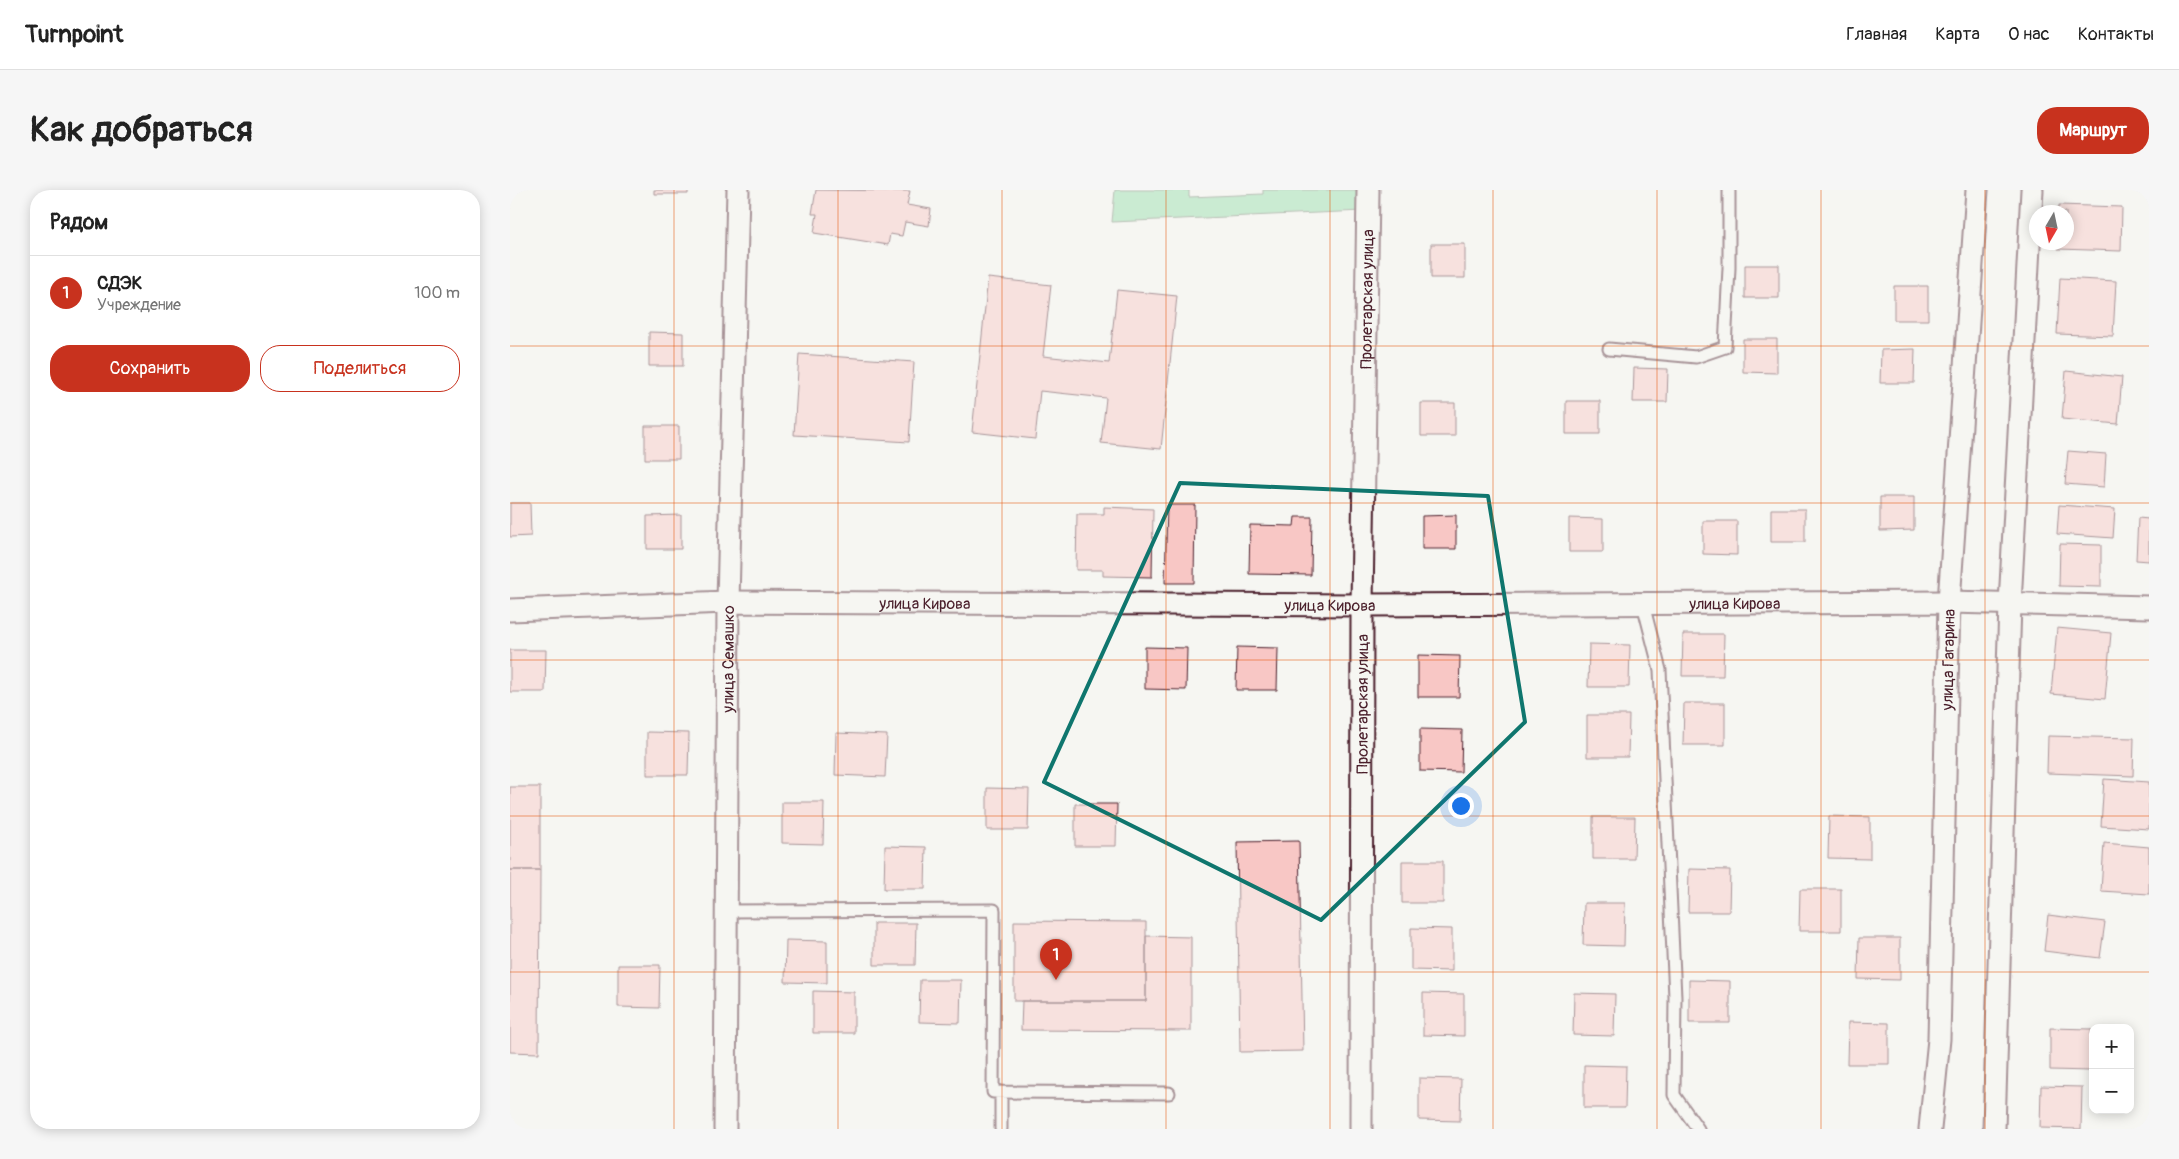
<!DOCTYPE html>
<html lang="ru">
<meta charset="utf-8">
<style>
:root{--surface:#fff;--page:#f6f6f6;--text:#222;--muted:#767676;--line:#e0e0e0;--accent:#c8321e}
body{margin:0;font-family:Pangolin,sans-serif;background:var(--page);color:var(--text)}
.controls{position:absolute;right:15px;bottom:15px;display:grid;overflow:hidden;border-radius:10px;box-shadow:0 2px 12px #0003}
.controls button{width:45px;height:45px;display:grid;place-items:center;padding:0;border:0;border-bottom:1px solid var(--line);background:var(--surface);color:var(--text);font:25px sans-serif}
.compass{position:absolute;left:1519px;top:15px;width:45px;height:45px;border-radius:50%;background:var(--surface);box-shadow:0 2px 12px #0003;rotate:189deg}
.you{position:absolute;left:950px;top:615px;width:18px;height:18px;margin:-12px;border:4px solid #fff;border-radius:50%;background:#1a73e8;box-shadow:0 0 0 8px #1a73e833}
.badge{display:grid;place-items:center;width:32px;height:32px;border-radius:50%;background:var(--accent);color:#fff;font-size:16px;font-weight:700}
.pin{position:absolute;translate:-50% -41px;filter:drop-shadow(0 1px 2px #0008)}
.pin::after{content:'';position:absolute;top:26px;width:18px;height:15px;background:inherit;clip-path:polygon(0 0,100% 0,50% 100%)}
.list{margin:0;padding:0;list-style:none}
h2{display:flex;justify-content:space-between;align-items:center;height:65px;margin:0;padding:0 20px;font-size:21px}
h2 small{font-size:16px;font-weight:400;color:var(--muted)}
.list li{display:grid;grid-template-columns:32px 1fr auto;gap:15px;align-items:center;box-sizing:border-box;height:75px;padding:0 20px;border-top:1px solid var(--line)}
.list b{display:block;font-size:19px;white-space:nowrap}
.list p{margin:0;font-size:16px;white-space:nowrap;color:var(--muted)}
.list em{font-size:16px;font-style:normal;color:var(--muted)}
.actions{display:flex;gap:10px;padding:15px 20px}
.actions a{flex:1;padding:11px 0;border:1px solid var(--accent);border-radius:20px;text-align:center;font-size:18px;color:var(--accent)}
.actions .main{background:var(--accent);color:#fff}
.map{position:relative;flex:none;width:1639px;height:939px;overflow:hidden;border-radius:20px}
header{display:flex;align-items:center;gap:30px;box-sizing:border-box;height:70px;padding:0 25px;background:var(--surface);border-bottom:1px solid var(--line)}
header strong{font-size:24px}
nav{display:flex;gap:28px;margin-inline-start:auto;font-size:18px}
.intro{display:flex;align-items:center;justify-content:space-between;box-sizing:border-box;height:120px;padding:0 30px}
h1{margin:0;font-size:35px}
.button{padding:12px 22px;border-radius:20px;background:var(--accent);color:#fff;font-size:18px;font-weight:700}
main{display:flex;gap:30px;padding:0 30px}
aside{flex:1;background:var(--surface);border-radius:20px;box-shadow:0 2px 12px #0003}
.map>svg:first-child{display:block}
.green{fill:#96ddac;stroke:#707e6c}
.building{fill:#f8c7c5;stroke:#4a1f2b}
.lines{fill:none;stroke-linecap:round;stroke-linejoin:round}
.service-casing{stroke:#4a1f2b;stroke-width:15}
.minor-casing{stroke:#4a1f2b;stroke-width:25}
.service{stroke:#f6f6f2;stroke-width:11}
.minor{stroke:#f6f6f2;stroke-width:21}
.marked{fill:none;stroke:#0f766e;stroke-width:4;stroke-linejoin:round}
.grid{fill:none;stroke:#e8590c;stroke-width:1;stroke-opacity:0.55}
.labels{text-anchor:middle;stroke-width:4;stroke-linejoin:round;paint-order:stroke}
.street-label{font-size:16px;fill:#4a1f2b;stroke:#f6f6f2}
</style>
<header>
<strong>Turnpoint</strong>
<nav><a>Главная</a><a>Карта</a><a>О нас</a><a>Контакты</a></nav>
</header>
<div class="intro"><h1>Как добраться</h1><a class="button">Маршрут</a></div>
<main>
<aside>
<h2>Рядом<small></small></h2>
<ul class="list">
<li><span class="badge">1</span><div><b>СДЭК</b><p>Учреждение</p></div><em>100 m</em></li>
</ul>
<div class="actions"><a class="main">Сохранить</a><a>Поделиться</a></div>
</aside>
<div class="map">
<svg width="1639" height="939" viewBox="0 0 1639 939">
<rect width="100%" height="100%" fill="#f6f6f2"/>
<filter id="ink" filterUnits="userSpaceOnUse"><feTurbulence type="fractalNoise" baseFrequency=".02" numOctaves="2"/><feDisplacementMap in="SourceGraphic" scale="10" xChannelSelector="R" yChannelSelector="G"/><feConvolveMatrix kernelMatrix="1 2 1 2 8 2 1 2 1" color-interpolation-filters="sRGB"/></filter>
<g filter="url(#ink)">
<path class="green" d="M605 0H679V7L753 4V0H853V21L602 32Z"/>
<path class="building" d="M144 0H178V4H144Z
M306 0 400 1 397 15 421 19 419 36 395 32 392 46 380 44 378 55 304 43 307 24H302Z
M1549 15 1612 17 1611 61 1548 59V52H1556V22H1549Z
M921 54H955V88H921Z
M1235 75H1269V108H1235Z
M478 88 541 95 533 166 599 173 607 100 667 106 651 259 591 253 596 208 530 201 525 249 462 242Z
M1550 88 1606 91 1603 146 1547 144Z
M1384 96H1418V130H1384Z
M139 142 173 143V176H139Z
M1233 149H1267V183L1233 182Z
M1405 159 1404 193H1370L1371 160Z
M289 164 404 172 399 252 284 245Z
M1124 178 1158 179 1157 212H1123Z
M1556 181 1612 187 1608 234 1552 229Z
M1056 211H1090V244H1056Z
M911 213H945V246H911Z
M135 236H169V269H135Z
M1558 261 1596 264 1594 297 1555 294Z
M1370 307H1404V340L1370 341Z
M0 313H20L21 346 0 347Z
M657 315H685L684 393H655Z
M1549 315 1605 319 1603 348 1547 344Z
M594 317 643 319 642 387 593 386V380H566L567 324H594Z
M1261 319H1295V352H1261Z
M171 325V359H137V326Z
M946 325V359H912V326Z
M785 327H802L801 385 739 384 740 335 784 336Z
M1059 328 1093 329V362H1059Z
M1628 328 1639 329V371L1626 370Z
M1193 331H1227V365L1193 364Z
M1550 354 1591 355V397L1549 396Z
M1547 438 1601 443 1595 509 1541 504Z
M1173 444H1214L1213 486H1172Z
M1079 454 1120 455 1119 497H1078Z
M635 457 677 458 676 500 635 499Z
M727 457 768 458 767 500H726Z
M0 460H36L35 502H0Z
M908 465 950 466 949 507H908Z
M1174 513H1215V555H1173Z
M1077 525H1119L1118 567H1077Z
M910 539 952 540 951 582 910 581Z
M137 542 179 543 178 585H137Z
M326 543 377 545 375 587 325 585Z
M1538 546 1624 548 1623 586 1537 583Z
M1594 589 1639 592V639L1591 636Z
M0 597H30V680H0Z
M477 598 519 599 518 640H477Z
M272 612H314L313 654 272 653Z
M565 614H607L606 656H565Z
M1319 626 1360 627V669L1318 668Z
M1083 627H1125L1124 669H1083Z
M789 651 793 861 730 862 727 652Z
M1594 653 1639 657V704L1591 701Z
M375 656 416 657 415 699H374Z
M892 671H933V713H892Z
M1179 679 1220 680 1219 722H1178Z
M0 680H30L29 863 0 862Z
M1290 699H1331V741H1289Z
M1074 713H1115L1114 756 1073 755Z
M1538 725 1595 732 1590 768 1534 761Z
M504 731 636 732V811H504Z
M364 733H406L405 775H364Z
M901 738 942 739V781L901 780Z
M636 746 681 747V841L511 840 512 811H636Z
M1349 748H1390V790L1348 789Z
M276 750 317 751V793L275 792Z
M108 775H150L149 818 108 817Z
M410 790H451L450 833 409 832Z
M1179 790 1220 791V833H1179Z
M303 801 344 802V843H303Z
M913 803 954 804V846L913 845Z
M1064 803 1105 804 1104 846 1063 845Z
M1338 832 1379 833V874H1337Z
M1540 838 1581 839V881L1540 880Z
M1074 875 1116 876 1115 918H1074Z
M909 888 951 889 950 931 909 930Z
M1531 896 1572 897 1571 939 1530 938Z"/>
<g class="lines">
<defs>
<path id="service" d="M1099 159 1186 167 1215 157 1219 78V0
M1133 414 1150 480 1165 807 1164 905 1188 939
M216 721 484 720 483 902 659 903
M491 939V902"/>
<g id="minor">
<path id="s1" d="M0 420 218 412 852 415 1439 412 1639 417"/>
<path id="s2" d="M215 939 218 412 228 0"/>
<path id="s3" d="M851 939 852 415 858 0"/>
<path id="s4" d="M1420 939 1429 849 1439 412 1467 0"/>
<path d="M1484 939 1500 414 1522 0"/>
</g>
</defs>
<use href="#service" class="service-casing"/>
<use href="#minor" class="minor-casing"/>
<use href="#service" class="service"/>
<use href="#minor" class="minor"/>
</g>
</g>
<path d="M0 0H1639V939H0ZM670 293 978 306 1015 532 811 730 534 592Z" fill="#f6f6f2" fill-opacity=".55" fill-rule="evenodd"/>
<path class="marked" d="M670 293 978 306 1015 532 811 730 534 592Z"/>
<path class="grid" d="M164 0V939M328 0V939M492 0V939M656 0V939M820 0V939M983 0V939M1147 0V939M1311 0V939M1475 0V939M0 156H1639M0 313H1639M0 470H1639M0 626H1639M0 782H1639"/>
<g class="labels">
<g class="street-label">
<text dy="6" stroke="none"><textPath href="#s3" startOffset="830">Пролетарская улица</textPath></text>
<text dy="6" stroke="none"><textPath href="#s1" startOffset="415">улица Кирова</textPath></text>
<text dy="6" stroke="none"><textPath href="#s1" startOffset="1225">улица Кирова</textPath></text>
<text dy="6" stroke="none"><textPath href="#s1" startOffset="820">улица Кирова</textPath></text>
<text dy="6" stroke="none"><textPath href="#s2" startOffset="470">улица Семашко</textPath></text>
<text dy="6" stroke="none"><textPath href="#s4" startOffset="470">улица Гагарина</textPath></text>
<text dy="6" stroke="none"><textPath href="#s3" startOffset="425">Пролетарская улица</textPath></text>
</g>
</g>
</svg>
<div class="controls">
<button>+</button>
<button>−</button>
</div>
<svg class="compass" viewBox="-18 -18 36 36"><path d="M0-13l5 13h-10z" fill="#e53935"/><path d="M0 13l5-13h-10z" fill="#767676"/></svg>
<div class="you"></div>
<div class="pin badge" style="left:546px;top:790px">1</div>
</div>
</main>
